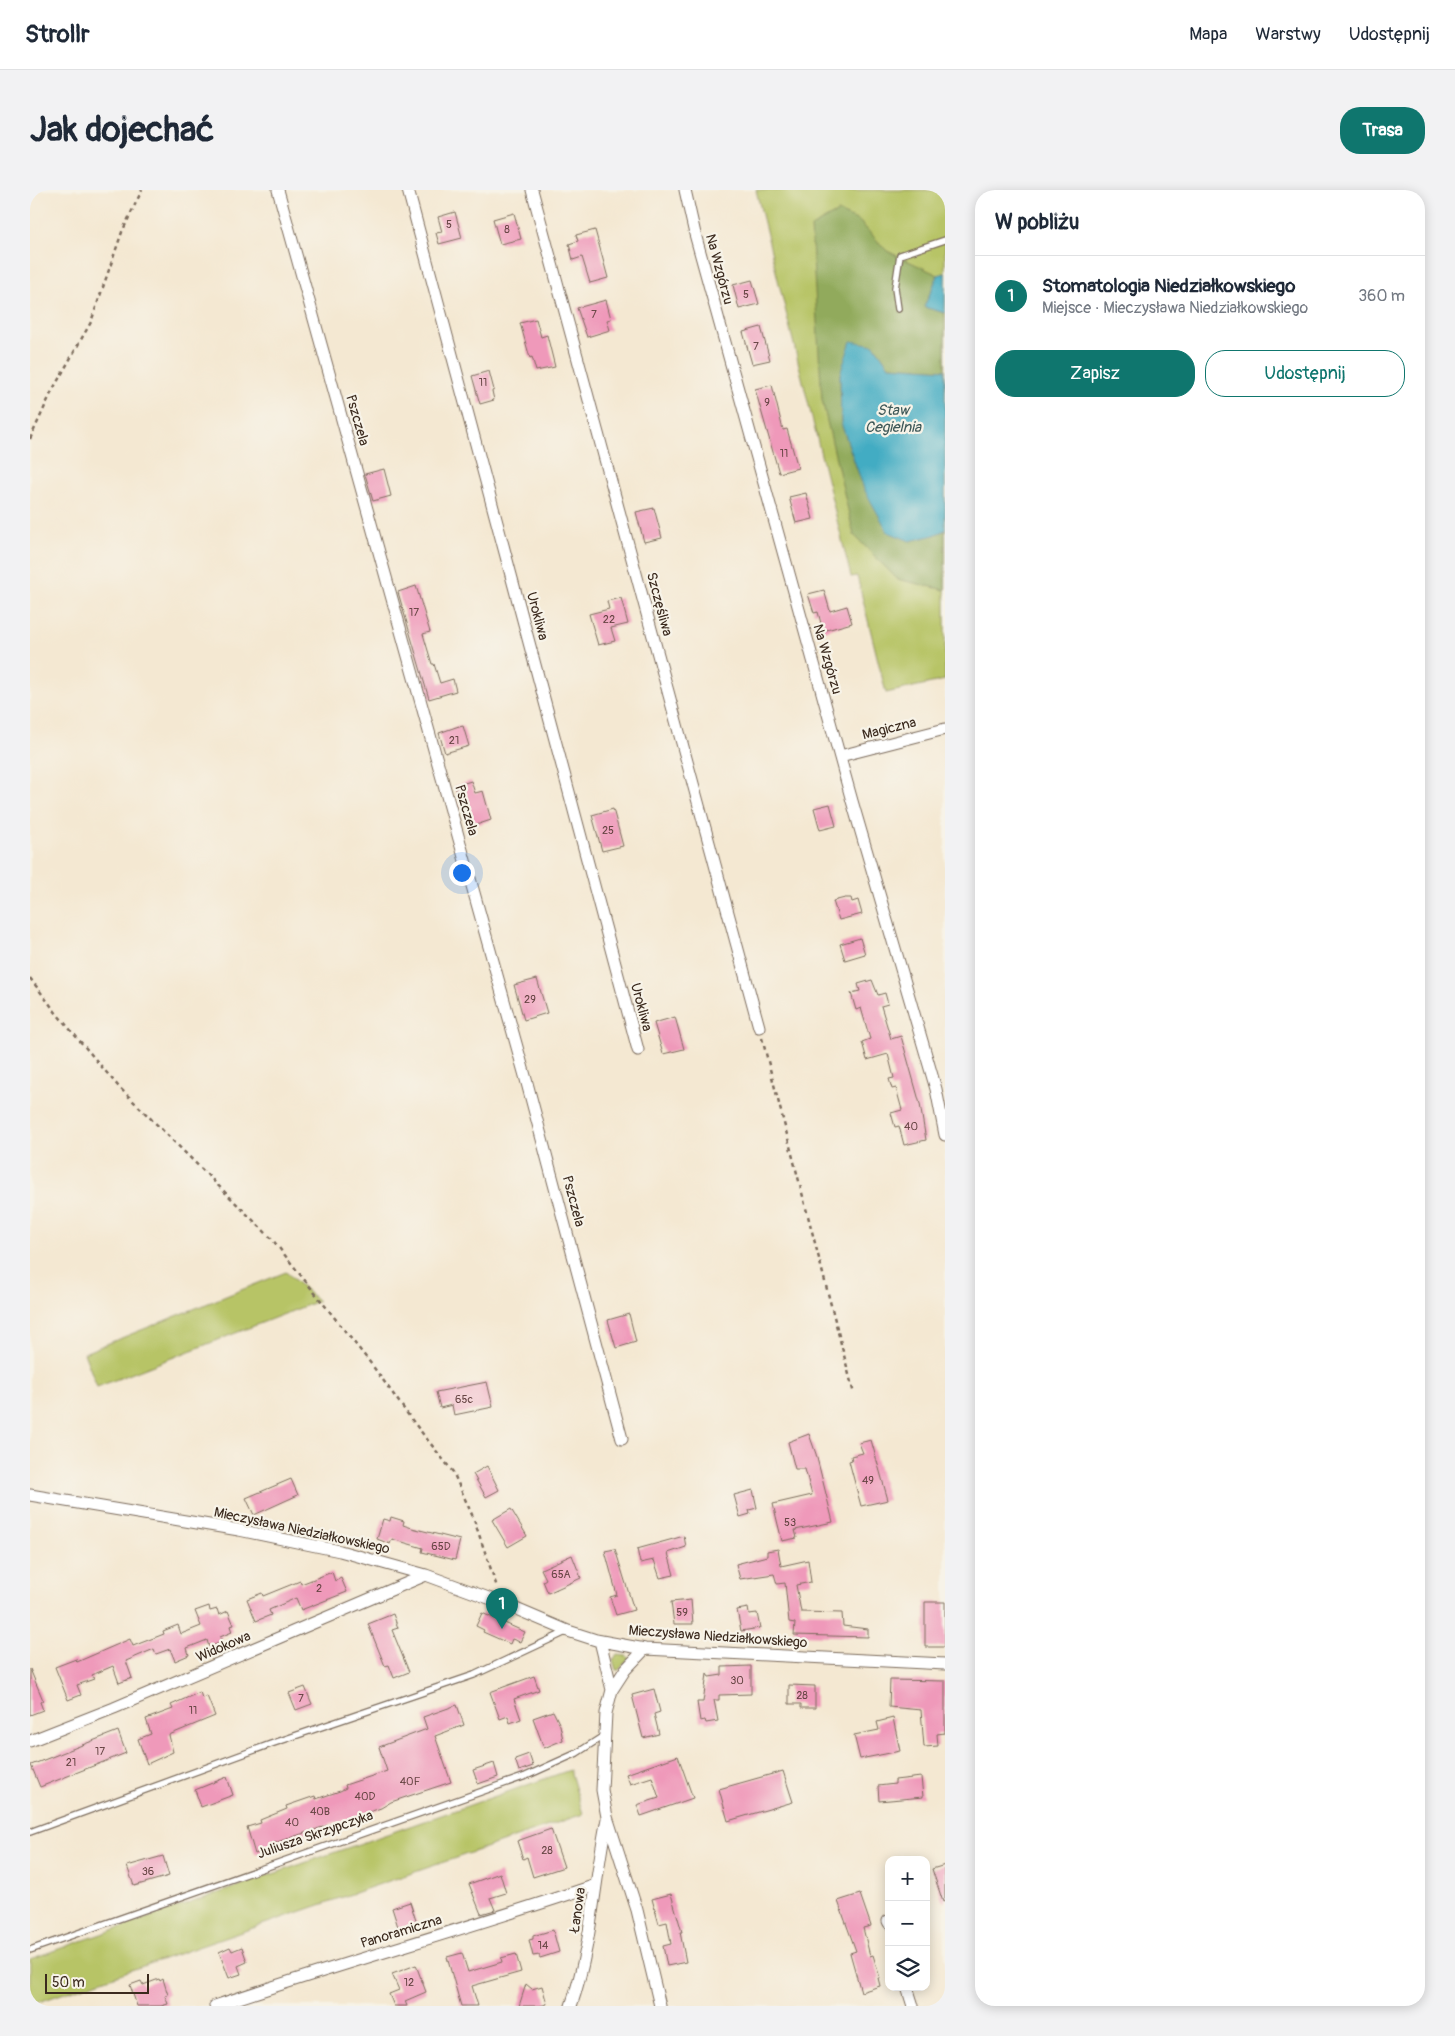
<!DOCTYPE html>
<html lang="pl">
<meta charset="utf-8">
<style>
:root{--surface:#fff;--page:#f2f2f3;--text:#1f2937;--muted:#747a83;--line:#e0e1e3;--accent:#0f766e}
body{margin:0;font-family:Pangolin,sans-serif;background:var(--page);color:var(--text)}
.controls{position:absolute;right:15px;bottom:15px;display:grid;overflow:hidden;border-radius:10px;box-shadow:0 2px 12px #0003}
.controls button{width:45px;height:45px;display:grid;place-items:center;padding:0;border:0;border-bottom:1px solid var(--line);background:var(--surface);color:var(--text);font:25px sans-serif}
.scale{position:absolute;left:15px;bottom:12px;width:104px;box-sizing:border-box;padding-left:5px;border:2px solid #3b2a1e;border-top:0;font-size:14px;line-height:18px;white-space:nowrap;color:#3b2a1e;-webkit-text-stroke:4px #f7f3e8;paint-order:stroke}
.you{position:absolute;left:431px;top:682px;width:18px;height:18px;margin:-12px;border:4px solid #fff;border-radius:50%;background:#1a73e8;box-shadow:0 0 0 8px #1a73e833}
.badge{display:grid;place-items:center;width:32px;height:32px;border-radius:50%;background:var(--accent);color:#fff;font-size:16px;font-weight:700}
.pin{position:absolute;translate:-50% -41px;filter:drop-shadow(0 1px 2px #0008)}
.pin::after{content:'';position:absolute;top:26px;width:18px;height:15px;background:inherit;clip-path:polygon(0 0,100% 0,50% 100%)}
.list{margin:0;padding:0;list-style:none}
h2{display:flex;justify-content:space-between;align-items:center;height:65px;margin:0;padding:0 20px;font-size:21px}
h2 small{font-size:16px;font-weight:400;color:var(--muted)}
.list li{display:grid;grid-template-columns:32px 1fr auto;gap:15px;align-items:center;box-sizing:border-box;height:80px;padding:0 20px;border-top:1px solid var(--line)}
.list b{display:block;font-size:19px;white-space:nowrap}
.list p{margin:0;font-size:16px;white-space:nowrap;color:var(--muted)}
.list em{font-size:16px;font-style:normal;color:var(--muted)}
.actions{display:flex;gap:10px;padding:15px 20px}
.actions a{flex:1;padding:11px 0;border:1px solid var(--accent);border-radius:20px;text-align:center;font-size:18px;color:var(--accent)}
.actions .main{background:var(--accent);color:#fff}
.icon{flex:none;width:28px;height:28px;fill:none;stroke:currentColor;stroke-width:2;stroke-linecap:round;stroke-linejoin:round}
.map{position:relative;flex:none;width:915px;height:1816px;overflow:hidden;border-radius:20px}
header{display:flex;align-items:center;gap:30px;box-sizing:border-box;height:70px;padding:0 25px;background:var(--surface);border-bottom:1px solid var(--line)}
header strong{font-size:24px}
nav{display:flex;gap:28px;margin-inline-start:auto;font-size:18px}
.intro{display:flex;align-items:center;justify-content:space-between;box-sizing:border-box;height:120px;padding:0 30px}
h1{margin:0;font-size:35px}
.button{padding:12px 22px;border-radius:20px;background:var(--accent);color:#fff;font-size:18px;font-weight:700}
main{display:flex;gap:30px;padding:0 30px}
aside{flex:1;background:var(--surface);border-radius:20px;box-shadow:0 2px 12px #0003}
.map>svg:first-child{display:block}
.green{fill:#b7c466;stroke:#797742}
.forest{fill:#91aa5b;stroke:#666a3c}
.water{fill:#43acc3;stroke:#3f6b70}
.building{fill:#ef99ba}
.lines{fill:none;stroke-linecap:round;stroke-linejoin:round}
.lane-casing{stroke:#7c6c5d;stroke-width:8}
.street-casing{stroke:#7c6c5d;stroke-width:13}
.path{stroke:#7c6c5d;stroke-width:2.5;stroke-dasharray:4 4;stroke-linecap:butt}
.lane{stroke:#fff;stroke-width:5.5}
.street{stroke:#fff;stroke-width:11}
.labels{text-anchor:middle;stroke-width:4.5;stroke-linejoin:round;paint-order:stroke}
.number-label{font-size:11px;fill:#684645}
.street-label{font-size:14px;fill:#3b2a1e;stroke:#f7f3e8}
.water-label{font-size:15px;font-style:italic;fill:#3e5858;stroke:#f7f3e8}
</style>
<header>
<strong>Strollr</strong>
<nav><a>Mapa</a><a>Warstwy</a><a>Udostępnij</a></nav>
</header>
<div class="intro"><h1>Jak dojechać</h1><a class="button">Trasa</a></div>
<main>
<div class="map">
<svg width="915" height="1816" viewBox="0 0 915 1816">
<rect width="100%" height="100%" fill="#f7f3e8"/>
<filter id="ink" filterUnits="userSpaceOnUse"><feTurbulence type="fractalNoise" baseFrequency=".02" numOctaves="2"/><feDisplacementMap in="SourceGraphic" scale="10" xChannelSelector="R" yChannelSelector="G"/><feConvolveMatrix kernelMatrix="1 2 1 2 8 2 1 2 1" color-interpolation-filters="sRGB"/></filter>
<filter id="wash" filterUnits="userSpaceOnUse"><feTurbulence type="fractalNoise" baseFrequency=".0096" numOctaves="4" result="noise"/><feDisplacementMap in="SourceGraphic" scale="20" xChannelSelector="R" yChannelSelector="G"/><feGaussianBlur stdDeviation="1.12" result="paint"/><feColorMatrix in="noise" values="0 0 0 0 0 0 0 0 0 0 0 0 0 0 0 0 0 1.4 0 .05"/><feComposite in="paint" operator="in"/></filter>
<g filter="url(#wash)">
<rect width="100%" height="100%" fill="#f4e8d2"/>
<path class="green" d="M726 0H915V490L856 503 827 386 821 387Z
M256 1082 288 1111 67 1197 54 1163Z
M587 1465 597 1466 599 1468 589 1480H586L583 1470Z
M540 1580 553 1624 0 1815V1769Z"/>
<path class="forest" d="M808 22 829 31 857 61 908 85 894 117 915 123V180L859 176 844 155 810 184 811 233 834 299 904 345 915 340V400L867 389 824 345 792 210 781 37Z"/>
<path class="water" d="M915 83V123L894 117 908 85Z
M821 151 844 155 859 176 915 180V340L904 345 880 351 858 342 834 299 811 233 810 184Z"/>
<g id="blocks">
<path class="building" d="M425 22 432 48 409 54 406 43 412 42 408 27Z
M484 23 491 49 470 54 463 29Z
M565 40 578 88 560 93 552 67 543 70 539 54 548 51 546 45Z
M722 90 729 114 709 119 703 95Z
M576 110 581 129 577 130 580 140 557 147 547 118Z
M506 129 511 147 517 145 525 177 506 181 502 167 500 168 490 133Z
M731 137 740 170 722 174 713 142Z
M459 181 464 200 462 201 464 210 450 214 442 186Z
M742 195 753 240 757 239 768 278 749 283 725 199Z
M354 279 361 306 343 311 335 284Z
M776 303 783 329 766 333 759 307Z
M624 318 632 348 614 352 606 322Z
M386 396 400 442 393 444 402 474H404L410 493 423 489 426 501 399 509 368 402Z
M794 400 800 421 817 416 822 433 793 441 788 422 784 423 778 404Z
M591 408 598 434 581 438 585 451 568 455 559 424 579 419 577 411Z
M429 536V537L433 536 439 556 415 563 409 543Z
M441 591 445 603 453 601 461 630 440 637 433 616 431 617 425 596Z
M800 614 806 636 790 640 784 618Z
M583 619 593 656 572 661 562 625Z
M815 708H821L822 712 828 710 832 724 809 730 803 711Z
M830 748 835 764 815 770 810 754Z
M507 789 517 823 494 830 484 795Z
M842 790 848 805 855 803 858 814 851 816 861 849 871 846 890 914 896 950 874 955 869 936 865 937 861 923 872 920 866 898 862 899 859 889 864 888 858 864 837 870 832 852 840 849 831 818 826 820 821 803 830 801 828 794Z
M645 827 654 859 633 864 624 833Z
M599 1124 606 1152 586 1158 578 1130Z
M457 1192 463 1217 424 1225 422 1215 410 1218 406 1202Z
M779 1244 786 1264 803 1332 765 1340 767 1348 752 1351 743 1314 782 1305 775 1279H765L758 1252Z
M841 1250 858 1310 831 1316 819 1271 822 1270 821 1266 833 1263 829 1253Z
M457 1276 469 1300 456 1307 443 1284Z
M261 1289 268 1305 224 1325 216 1308Z
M723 1300 727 1318 719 1320 720 1324 710 1327 704 1305Z
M481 1319 497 1346 478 1357 462 1330Z
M361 1327 374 1331 373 1335 382 1338 430 1350 425 1370 392 1362 393 1358 362 1349 360 1354 347 1349 353 1329 360 1331Z
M654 1346 656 1357 638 1363 644 1385 630 1388 624 1370 610 1373 607 1359Z
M585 1359 604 1420 586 1425 580 1407 587 1405 575 1361Z
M748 1359 751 1376 778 1370 781 1392 766 1395 771 1422 812 1423 813 1436 838 1439V1447L764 1445 765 1433 759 1432 755 1393 747 1394 744 1384 710 1389 706 1374 737 1366V1361Z
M542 1365 551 1388 518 1403 513 1391 516 1389 511 1379Z
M302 1382 305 1391 311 1388 317 1402 271 1420 266 1408 239 1420 241 1425 226 1431 217 1409 232 1403 233 1406 270 1391 271 1394Z
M661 1410 663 1434H644L641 1412Z
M895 1412H915V1457H895Z
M179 1416 180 1421 187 1419 189 1425 198 1421 204 1435 200 1436 202 1442 190 1447 192 1452 179 1457 177 1450 157 1458 159 1465 145 1471 140 1459 126 1464 124 1459 96 1471 102 1488 89 1493 83 1476 62 1485 64 1489 47 1495 51 1505 38 1510 25 1477 46 1469 47 1472 100 1449 103 1456 134 1444 133 1441 148 1435 151 1444 171 1436 165 1421Z
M718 1418 719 1424 727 1423 730 1438 711 1441 707 1420Z
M452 1423 495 1442 490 1452 482 1449 480 1454 453 1442 454 1440 446 1436Z
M363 1424 368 1438 362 1440 379 1482 364 1488 359 1475 355 1476 338 1434Z
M721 1476V1504L689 1505V1510H684L688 1531 676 1533 675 1530 670 1531 667 1512H673L677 1484 679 1487 692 1485V1477Z
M0 1479 13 1510 10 1512 13 1520 0 1525Z
M504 1486 509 1500 484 1509 491 1529 480 1533 478 1526 470 1529 460 1502Z
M860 1490 915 1491V1543L907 1544 908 1556 894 1557 891 1520 859 1517Z
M759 1495 785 1496V1518H771V1514H759Z
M275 1497 282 1514 266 1520 259 1503Z
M624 1499 630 1522 624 1524 629 1544 613 1548 602 1505Z
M170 1502 172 1508 177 1506 185 1526 139 1545 143 1562 117 1574 108 1549 121 1544 116 1529 143 1519 141 1515Z
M427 1515 434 1535 405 1546 421 1592 361 1612 351 1618 244 1653 245 1657 225 1664 217 1637 231 1633 230 1630 257 1619 256 1616 285 1606 286 1609 310 1601 316 1598 315 1595 357 1581 349 1557 397 1539 393 1527Z
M523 1521 530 1535 533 1550 514 1558 503 1528Z
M863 1528 870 1561 830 1569 824 1545 849 1540 847 1532Z
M88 1541 96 1563 10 1597 1 1575Z
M499 1564 503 1576 489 1581 485 1569Z
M648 1566 663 1608 611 1626 607 1615 629 1608 622 1587 600 1594 596 1584Z
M464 1573 468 1587 448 1594 443 1580Z
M753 1581 763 1612 698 1631 689 1599Z
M197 1587 203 1605 171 1617 165 1600Z
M891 1587 893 1607 849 1611 848 1596 865 1594V1590Z
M521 1639 534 1677 503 1687 497 1667 493 1669 487 1651Z
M133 1666 139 1686 104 1696 97 1676Z
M915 1675V1711L913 1712 902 1679Z
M470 1683 476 1703 460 1708 465 1720 451 1724 439 1694Z
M641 1704 652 1742H650L656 1772 637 1776 633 1756 641 1754 637 1732 629 1734 622 1709Z
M830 1704 841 1736 833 1738 840 1766 843 1765 850 1788H848L850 1796 831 1802 820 1763 826 1761 808 1711Z
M380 1712 388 1737 370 1743 362 1718Z
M523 1740 529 1762 510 1768 509 1765 503 1766 499 1750 503 1749V1746Z
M200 1757 202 1761 212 1757 217 1772 208 1776 211 1784 199 1788 189 1762Z
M432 1763 438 1782 472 1772 471 1768 486 1764 491 1782 442 1796 448 1816H431L417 1767Z
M386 1775 396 1802 375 1811 377 1816H364L359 1804 369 1800 362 1784Z
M129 1789 130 1791 133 1789 138 1805 135 1806 138 1814 131 1816H107L100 1795 111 1791 113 1795Z
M496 1794 502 1799 512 1796 517 1814 510 1816H489Z"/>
</g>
</g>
<g filter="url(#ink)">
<use href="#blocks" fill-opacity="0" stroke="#7c6c5d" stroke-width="1"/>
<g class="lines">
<defs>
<path id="lane" d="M868 119 865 98 870 65 915 50
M0 1642 241 1554 444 1485 536 1442
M0 1760 496 1586 547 1563 575 1545"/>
<path id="street" d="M248 0 497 893 592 1249
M378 0 608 860
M502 0 729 837
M655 0 665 44 822 611 906 899 915 945
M810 566 915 539
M0 1305 209 1340 310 1361 396 1385 472 1413 538 1441 566 1450 615 1459 915 1474
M570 1451 582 1500
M615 1459 595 1480 582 1500 576 1523 572 1600 577 1627 607 1720 630 1816
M0 1551 84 1518 396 1385
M858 1731 859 1733
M877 1797 883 1816
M185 1816C311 1773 440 1738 566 1695
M541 1816C562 1756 564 1691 577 1629"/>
</defs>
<use href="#lane" class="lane-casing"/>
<use href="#street" class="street-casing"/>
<path class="path" d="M0 249 22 201 61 132 92 42 112 0
M0 788 27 824 88 896 242 1049 342 1175 385 1234 423 1282 443 1327 467 1397
M732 848 824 1204"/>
<use href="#lane" class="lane"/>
<use href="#street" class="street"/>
</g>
</g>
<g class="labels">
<g class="number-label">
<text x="419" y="38">5</text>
<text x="477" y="43">8</text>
<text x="716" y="108">5</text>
<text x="564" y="128">7</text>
<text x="726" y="160">7</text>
<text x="453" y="196">11</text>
<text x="737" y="216">9</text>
<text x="754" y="267">11</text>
<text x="384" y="426">17</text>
<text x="579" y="433">22</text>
<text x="424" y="554">21</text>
<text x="578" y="644">25</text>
<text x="500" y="813">29</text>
<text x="881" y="940">40</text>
<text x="434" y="1213">65c</text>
<text x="838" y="1294">49</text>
<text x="760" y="1336">53</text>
<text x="411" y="1360">65D</text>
<text x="531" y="1388">65A</text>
<text x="289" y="1402">2</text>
<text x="652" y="1426">59</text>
<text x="707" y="1494">30</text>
<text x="772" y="1509">28</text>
<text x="271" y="1512">7</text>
<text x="163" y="1524">11</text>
<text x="70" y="1565">17</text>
<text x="41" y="1576">21</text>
<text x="380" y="1595">40F</text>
<text x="335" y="1610">40D</text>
<text x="290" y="1625">40B</text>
<text x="262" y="1636">40</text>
<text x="517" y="1664">28</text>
<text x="118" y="1685">36</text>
<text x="513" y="1759">14</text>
<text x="379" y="1796">12</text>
</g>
<g class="street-label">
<text transform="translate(690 79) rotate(75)" y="5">Na Wzgórzu</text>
<text transform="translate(328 230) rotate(74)" y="5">Pszczela</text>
<text transform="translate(630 414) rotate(75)" y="5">Szczęśliwa</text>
<text transform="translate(508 426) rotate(75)" y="5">Urokliwa</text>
<text transform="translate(798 469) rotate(74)" y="5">Na Wzgórzu</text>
<text transform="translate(859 538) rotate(-14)" y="5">Magiczna</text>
<text transform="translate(437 620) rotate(74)" y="5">Pszczela</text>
<text transform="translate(612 817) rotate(75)" y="5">Urokliwa</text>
<text transform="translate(544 1011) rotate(75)" y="5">Pszczela</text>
<text transform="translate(272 1340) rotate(12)" y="5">Mieczysława Niedziałkowskiego</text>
<text transform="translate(688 1446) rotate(4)" y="5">Mieczysława Niedziałkowskiego</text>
<text transform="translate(193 1456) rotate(-23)" y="5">Widokowa</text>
<text transform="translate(285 1644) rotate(-19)" y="5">Juliusza Skrzypczyka</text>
<text transform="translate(547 1720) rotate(-82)" y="5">Łanowa</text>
<text transform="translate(371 1741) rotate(-17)" y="5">Panoramiczna</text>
</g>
<g class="water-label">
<text x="863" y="225">Staw<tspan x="863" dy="17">Cegielnia</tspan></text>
</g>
</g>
</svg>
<div class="controls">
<button>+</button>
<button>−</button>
<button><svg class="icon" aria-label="layers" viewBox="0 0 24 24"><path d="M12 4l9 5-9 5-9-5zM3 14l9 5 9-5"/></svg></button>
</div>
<div class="scale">50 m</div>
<div class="you"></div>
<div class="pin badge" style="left:472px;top:1439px">1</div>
</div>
<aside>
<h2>W pobliżu<small></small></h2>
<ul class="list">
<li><span class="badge">1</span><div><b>Stomatologia Niedziałkowskiego</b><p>Miejsce · Mieczysława Niedziałkowskiego</p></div><em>360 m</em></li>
</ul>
<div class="actions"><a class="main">Zapisz</a><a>Udostępnij</a></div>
</aside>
</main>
